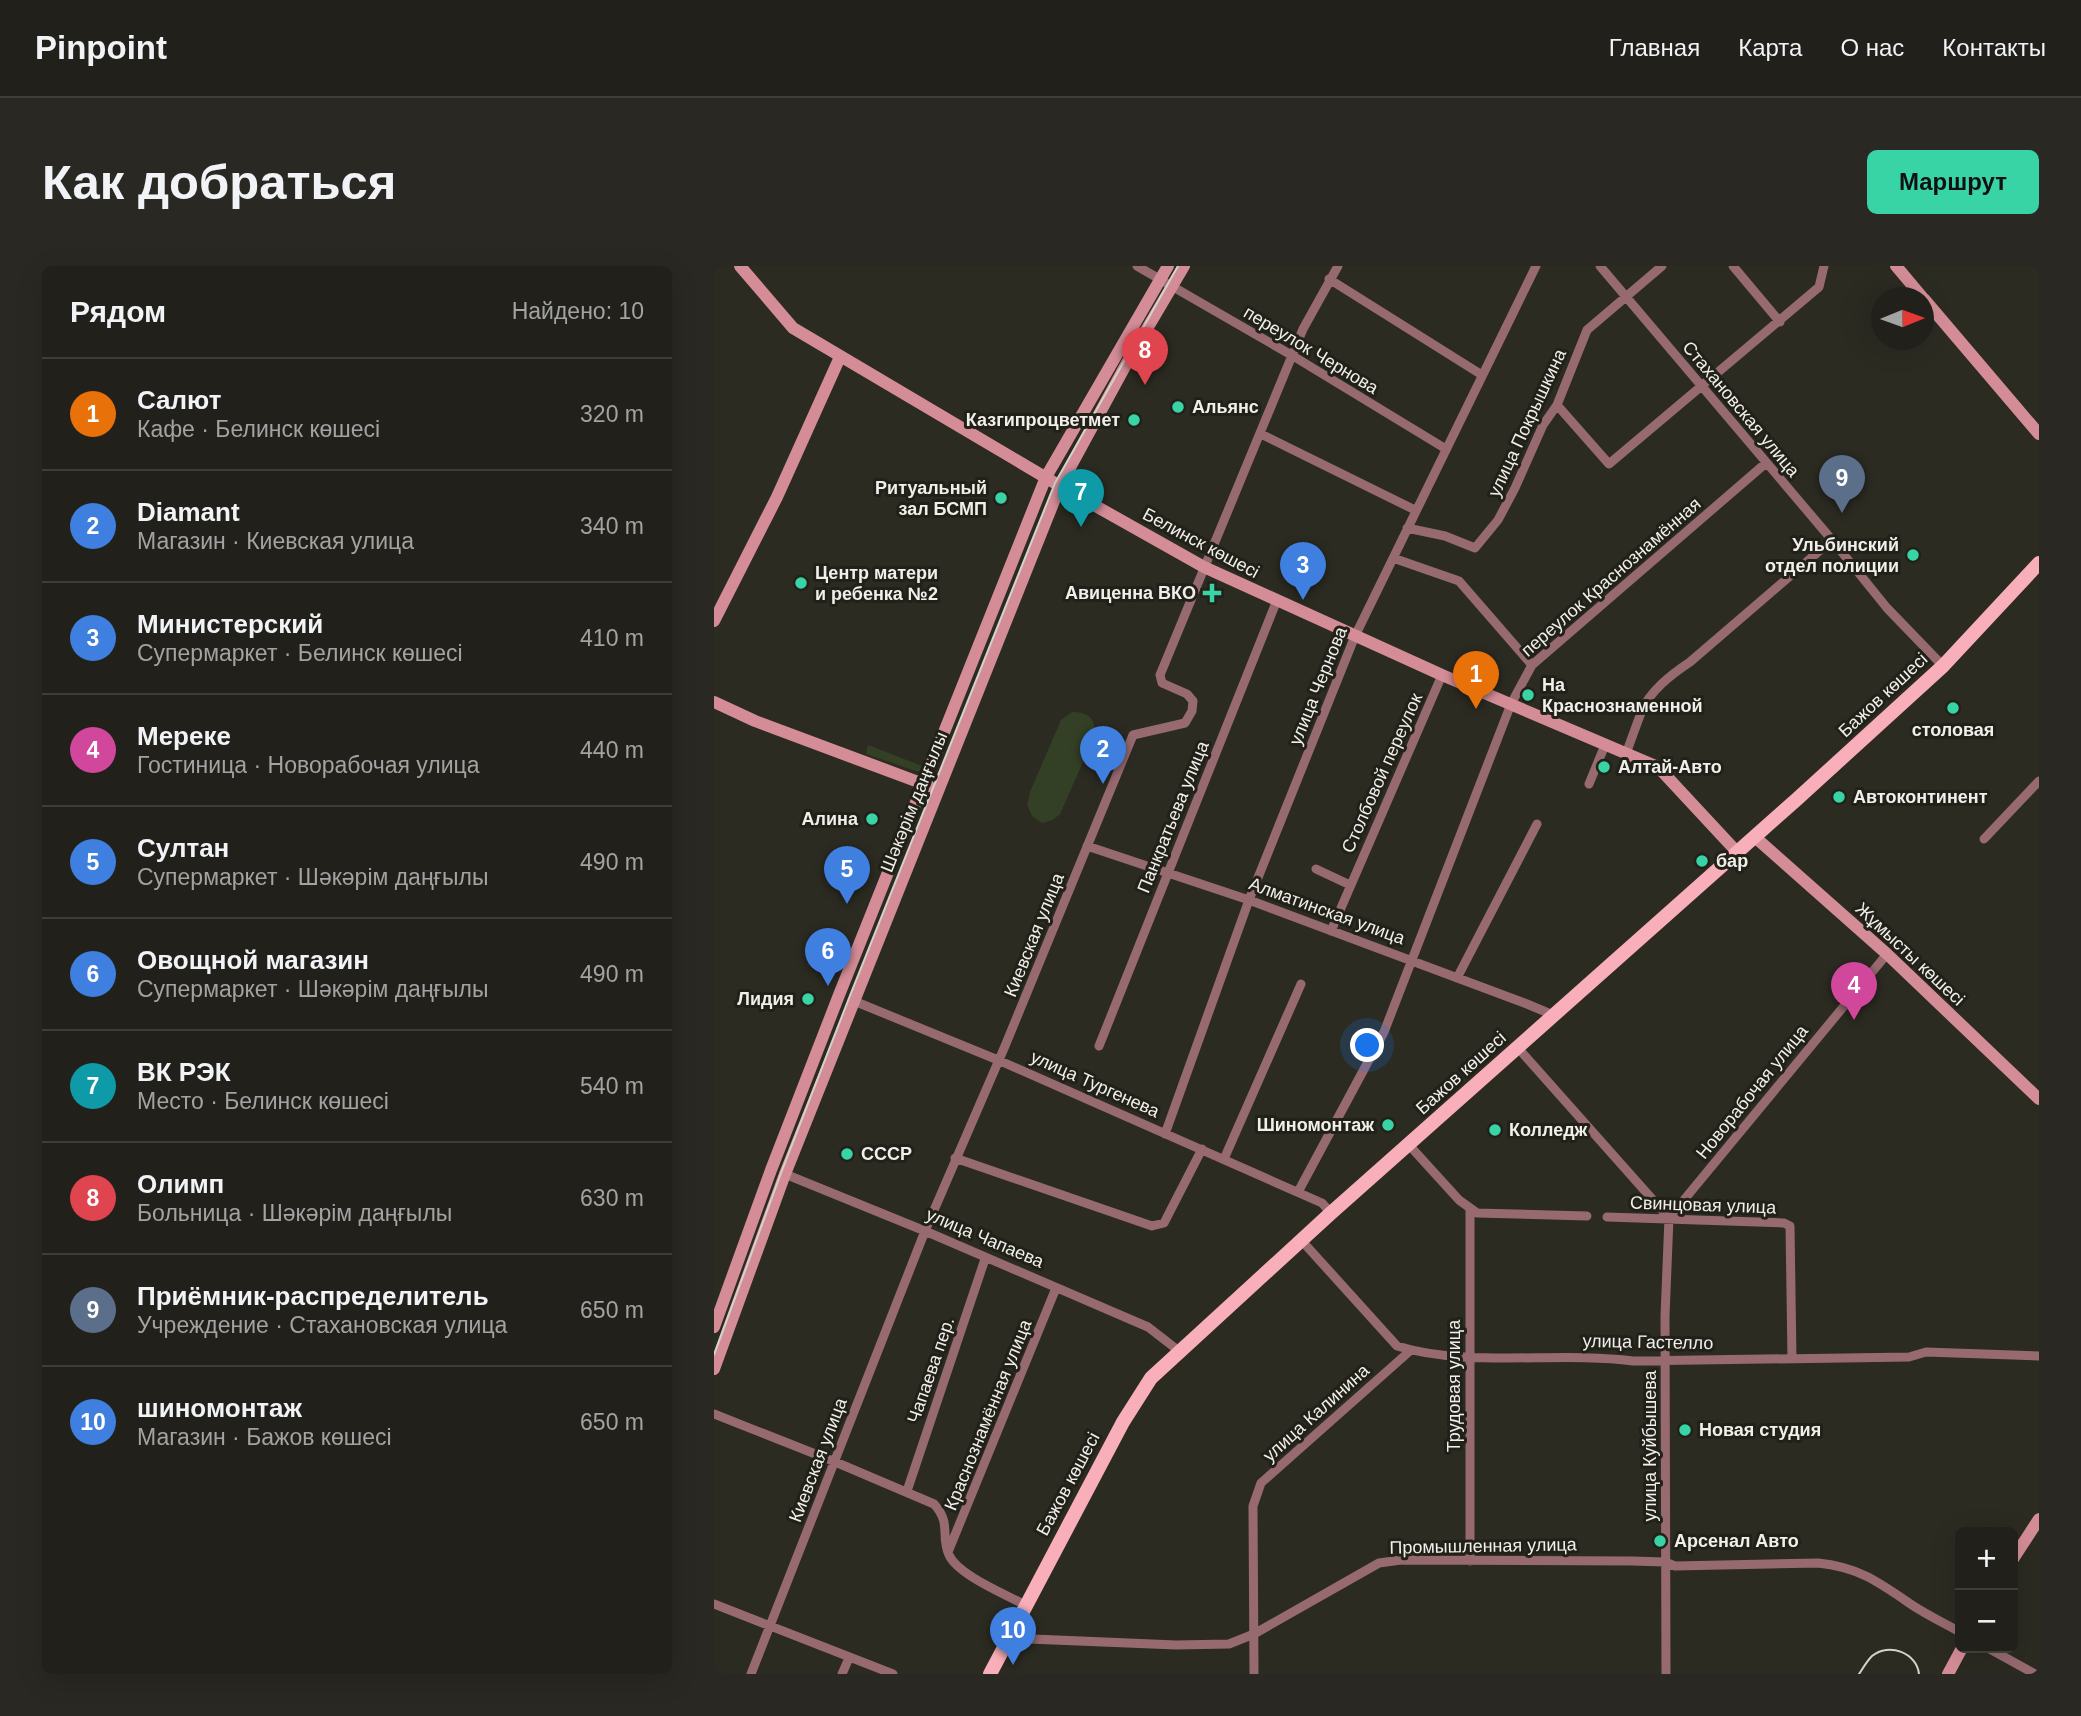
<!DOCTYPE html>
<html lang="ru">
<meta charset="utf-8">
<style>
:root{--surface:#21201a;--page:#292823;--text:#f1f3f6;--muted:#a2a3a2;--line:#3e3e39;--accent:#38d4a6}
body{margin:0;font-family:Arial,sans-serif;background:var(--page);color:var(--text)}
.controls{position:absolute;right:21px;bottom:21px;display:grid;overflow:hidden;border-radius:10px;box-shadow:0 7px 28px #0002}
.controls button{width:63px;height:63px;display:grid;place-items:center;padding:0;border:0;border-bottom:2px solid var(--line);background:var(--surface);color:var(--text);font:35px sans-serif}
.compass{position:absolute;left:1157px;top:21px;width:63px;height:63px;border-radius:50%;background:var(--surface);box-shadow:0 7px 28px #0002;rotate:89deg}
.you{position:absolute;left:654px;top:780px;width:24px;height:24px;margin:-18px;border:5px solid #fff;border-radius:50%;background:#1a73e8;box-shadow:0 0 0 10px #1a73e833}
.badge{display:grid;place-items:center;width:46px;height:46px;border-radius:50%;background:var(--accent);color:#fff;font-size:23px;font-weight:700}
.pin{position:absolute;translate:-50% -58px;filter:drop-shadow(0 2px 4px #0008)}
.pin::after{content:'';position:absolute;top:37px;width:24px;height:21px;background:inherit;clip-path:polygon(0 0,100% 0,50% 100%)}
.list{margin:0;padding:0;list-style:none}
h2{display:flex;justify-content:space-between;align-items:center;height:91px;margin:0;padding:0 28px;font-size:30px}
h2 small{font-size:23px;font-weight:400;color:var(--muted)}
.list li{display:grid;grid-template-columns:46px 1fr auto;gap:21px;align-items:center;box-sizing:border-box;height:112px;padding:0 28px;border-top:2px solid var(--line)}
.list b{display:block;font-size:26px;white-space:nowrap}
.list p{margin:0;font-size:23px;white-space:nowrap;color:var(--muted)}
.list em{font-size:23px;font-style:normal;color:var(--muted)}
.map{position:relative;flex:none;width:1325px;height:1408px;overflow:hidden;border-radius:10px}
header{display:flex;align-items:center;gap:42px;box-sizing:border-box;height:98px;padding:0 35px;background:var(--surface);border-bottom:2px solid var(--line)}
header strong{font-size:33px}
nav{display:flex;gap:38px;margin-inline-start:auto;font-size:24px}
.intro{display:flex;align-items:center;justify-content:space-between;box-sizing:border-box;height:168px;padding:0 42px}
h1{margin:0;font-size:49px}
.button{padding:18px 32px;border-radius:10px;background:var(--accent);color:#111;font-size:24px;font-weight:700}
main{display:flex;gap:42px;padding:0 42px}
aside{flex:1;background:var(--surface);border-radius:10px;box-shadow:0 7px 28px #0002}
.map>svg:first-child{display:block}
.green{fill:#334025}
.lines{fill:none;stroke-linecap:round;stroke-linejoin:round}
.street{stroke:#976a70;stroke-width:9}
.secondary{stroke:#d48d97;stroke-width:12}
.primary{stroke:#f9afb9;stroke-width:14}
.tram{stroke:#d3d2cc;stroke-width:2}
.poi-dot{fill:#38d4a6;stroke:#222119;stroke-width:2.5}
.labels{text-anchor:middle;stroke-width:6;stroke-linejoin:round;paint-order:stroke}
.street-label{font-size:18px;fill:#f0efea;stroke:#222119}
.poi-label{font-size:18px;font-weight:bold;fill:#f0efea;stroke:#222119;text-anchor:start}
</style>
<header>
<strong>Pinpoint</strong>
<nav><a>Главная</a><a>Карта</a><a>О нас</a><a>Контакты</a></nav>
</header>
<div class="intro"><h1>Как добраться</h1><a class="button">Маршрут</a></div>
<main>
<aside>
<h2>Рядом<small>Найдено: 10</small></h2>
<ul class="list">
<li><span class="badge" style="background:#e8710a">1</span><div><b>Салют</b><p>Кафе · Белинск көшесі</p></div><em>320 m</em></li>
<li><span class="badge" style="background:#3f7fe0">2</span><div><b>Diamant</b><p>Магазин · Киевская улица</p></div><em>340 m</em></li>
<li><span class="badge" style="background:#3f7fe0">3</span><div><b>Министерский</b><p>Супермаркет · Белинск көшесі</p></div><em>410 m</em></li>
<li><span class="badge" style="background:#d1479c">4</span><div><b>Мереке</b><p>Гостиница · Новорабочая улица</p></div><em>440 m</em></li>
<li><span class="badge" style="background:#3f7fe0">5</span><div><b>Султан</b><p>Супермаркет · Шәкәрім даңғылы</p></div><em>490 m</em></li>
<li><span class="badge" style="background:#3f7fe0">6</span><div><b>Овощной магазин</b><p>Супермаркет · Шәкәрім даңғылы</p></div><em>490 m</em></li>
<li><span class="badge" style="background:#0f9aa8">7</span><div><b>ВК РЭК</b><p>Место · Белинск көшесі</p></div><em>540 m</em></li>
<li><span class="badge" style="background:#e0444e">8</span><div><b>Олимп</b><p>Больница · Шәкәрім даңғылы</p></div><em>630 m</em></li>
<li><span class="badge" style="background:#5c6f8a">9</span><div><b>Приёмник-распределитель</b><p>Учреждение · Стахановская улица</p></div><em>650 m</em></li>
<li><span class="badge" style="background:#3f7fe0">10</span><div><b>шиномонтаж</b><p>Магазин · Бажов көшесі</p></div><em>650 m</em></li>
</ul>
</aside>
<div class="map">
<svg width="1325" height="1408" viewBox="0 0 1325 1408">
<rect width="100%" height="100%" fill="#2c2b22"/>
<path class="green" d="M358 446C375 446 383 453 380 471L346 548 339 554 328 557 318 550 313 539 316 526 347 454Z
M154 479 208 500 205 506 152 488Z"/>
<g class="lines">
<path class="street" d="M423 0 579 90 732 183
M886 0 1118 274 1173 342 1229 400
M1019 0 1066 56
M615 13 768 109
M843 139 895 198 1105 21 1110 0
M547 168 701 244
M693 262 731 270 761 282 784 254 801 222 829 159 843 139 873 64 948 0
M679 292 745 315 818 399
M912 488C917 474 922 460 927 447 935 425 958 408 976 396L1118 274
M875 518 891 479
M1270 573 1325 515
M373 580 535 634 813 738 839 749
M602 603 636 619
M617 665 728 409
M743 712 823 558
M140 735 284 794 608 937 617 947
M385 780 563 334
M804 782 955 952
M451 868 535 634 641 370 822 0
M695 879 745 934 763 947 873 950
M241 892 438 960 450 957 488 883
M510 893 587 718
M71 908 211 965 434 1061 465 1085
M584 926 670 766 797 438 818 399 1052 197
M893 951 1070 957 1076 960 1078 1093
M955 952 1173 688
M588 975 683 1080C754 1102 843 1085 919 1095L1195 1091 1212 1086 1325 1090
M0 1148 119 1195 220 1238C238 1258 226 1269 235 1289 244 1309 291 1328 311 1339
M193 1225 271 993
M234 1286 342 1022
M756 1295V944
M0 1338 179 1408
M293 1372 462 1379 515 1378 540 1368 665 1297 687 1294 918 1295 951 1296 961 1300 1104 1297C1145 1301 1166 1317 1198 1339 1213 1349 1230 1357 1246 1366
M1274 1382 1321 1408
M37 1408 211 965 291 780 419 469 471 457 478 445 479 435 473 428 448 417 446 409 589 63 624 0
M128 1408 135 1392
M540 1408 539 1240 547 1217 697 1084
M952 1408 951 1050 955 952"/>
<path class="secondary" d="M26 0 79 62 346 220 490 301 728 409 944 501 1023 586
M1182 0 1209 32
M1210 33 1325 168
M0 355 63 231 126 91
M0 436 41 455 215 520
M1042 572 1173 688 1325 833
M0 1061 57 904 125 729 332 211 454 0
M0 1103 71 908 346 220 414 95 470 0
M1299 1293 1325 1253
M1234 1408 1248 1382"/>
<path class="primary" d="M276 1408 409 1156 437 1112 617 947 1082 534 1229 400 1325 297"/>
<path class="tram" d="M0 1089 67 907 137 727 341 217 464 0
M1145 1408C1149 1402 1153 1395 1158 1390 1175 1376 1203 1387 1205 1408"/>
</g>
<g class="poi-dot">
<circle cx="464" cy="141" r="7"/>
<circle cx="420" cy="154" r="7"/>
<circle cx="287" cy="232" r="7"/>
<circle cx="1199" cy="289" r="7"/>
<circle cx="87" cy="317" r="7"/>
<path d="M494.5 316.5h7v7h7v7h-7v7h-7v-7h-7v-7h7z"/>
<circle cx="814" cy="429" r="7"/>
<circle cx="1239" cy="442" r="7"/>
<circle cx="890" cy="501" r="7"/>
<circle cx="1125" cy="531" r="7"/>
<circle cx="158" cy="553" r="7"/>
<circle cx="988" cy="595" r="7"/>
<circle cx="94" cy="733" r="7"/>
<circle cx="674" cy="859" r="7"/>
<circle cx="781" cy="864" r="7"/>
<circle cx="133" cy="888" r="7"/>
<circle cx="971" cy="1164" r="7"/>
<circle cx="946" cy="1275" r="7"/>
</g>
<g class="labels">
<g class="street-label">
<text transform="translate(597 84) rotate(31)" y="6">переулок Чернова</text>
<text transform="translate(1027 143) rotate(50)" y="6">Стахановская улица</text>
<text transform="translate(813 157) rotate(-65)" y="6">улица Покрышкина</text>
<text transform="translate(487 277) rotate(28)" y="6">Белинск көшесі</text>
<text transform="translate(897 311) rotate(-41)" y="6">переулок Краснознамённая</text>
<text transform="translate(604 420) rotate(-68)" y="6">улица Чернова</text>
<text transform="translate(1169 429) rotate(-43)" y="6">Бажов көшесі</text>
<text transform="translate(668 507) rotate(-66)" y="6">Столбовой переулок</text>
<text transform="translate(200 536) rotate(-68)" y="6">Шәкәрім даңғылы</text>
<text transform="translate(459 551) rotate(-68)" y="6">Панкратьева улица</text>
<text transform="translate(613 645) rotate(20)" y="6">Алматинская улица</text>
<text transform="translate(320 669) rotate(-68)" y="6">Киевская улица</text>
<text transform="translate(1196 688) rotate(43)" y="6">Жұмысты көшесі</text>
<text transform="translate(747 807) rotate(-42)" y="6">Бажов көшесі</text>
<text transform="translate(381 818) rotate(24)" y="6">улица Тургенева</text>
<text transform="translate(1038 826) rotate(-51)" y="6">Новорабочая улица</text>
<text transform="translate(989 939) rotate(2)" y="6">Свинцовая улица</text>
<text transform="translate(271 972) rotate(23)" y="6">улица Чапаева</text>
<text transform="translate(934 1076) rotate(1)" y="6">улица Гастелло</text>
<text transform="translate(217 1104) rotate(-71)" y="6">Чапаева пер.</text>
<text transform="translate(740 1120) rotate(-90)" y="6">Трудовая улица</text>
<text transform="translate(602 1147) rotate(-42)" y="6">улица Калинина</text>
<text transform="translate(274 1149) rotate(-68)" y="6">Краснознамённая улица</text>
<text transform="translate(936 1180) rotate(-90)" y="6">улица Куйбышева</text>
<text transform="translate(104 1194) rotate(-69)" y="6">Киевская улица</text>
<text transform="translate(354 1218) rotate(-62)" y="6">Бажов көшесі</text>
<text transform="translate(769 1280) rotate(-1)" y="6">Промышленная улица</text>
</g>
<g class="poi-label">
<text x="478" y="147">Альянс</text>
<text x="406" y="160" text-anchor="end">Казгипроцветмет</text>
<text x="273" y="228" text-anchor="end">Ритуальный<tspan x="273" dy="21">зал БСМП</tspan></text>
<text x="1185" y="285" text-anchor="end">Ульбинский<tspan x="1185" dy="21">отдел полиции</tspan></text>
<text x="101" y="313">Центр матери<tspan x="101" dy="21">и ребенка №2</tspan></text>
<text x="482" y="333" text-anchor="end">Авиценна ВКО</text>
<text x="828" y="425">На<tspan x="828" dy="21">Краснознаменной</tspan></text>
<text x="1239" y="470" text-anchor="middle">столовая</text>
<text x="904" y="507">Алтай-Авто</text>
<text x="1139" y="537">Автоконтинент</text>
<text x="144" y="559" text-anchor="end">Алина</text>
<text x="1002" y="601">бар</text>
<text x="80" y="739" text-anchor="end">Лидия</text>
<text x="660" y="865" text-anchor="end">Шиномонтаж</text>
<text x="795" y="870">Колледж</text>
<text x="147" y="894">СССР</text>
<text x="985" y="1170">Новая студия</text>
<text x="960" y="1281">Арсенал Авто</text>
</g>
</g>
</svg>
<div class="controls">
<button>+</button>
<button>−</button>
</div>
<svg class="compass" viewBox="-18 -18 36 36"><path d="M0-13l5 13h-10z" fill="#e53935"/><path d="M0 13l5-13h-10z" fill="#a2a3a2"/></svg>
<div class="you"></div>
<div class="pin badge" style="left:762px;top:443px;background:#e8710a">1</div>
<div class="pin badge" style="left:389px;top:518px;background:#3f7fe0">2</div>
<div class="pin badge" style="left:589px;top:334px;background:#3f7fe0">3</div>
<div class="pin badge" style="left:1140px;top:754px;background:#d1479c">4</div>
<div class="pin badge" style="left:133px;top:638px;background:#3f7fe0">5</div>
<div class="pin badge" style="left:114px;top:720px;background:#3f7fe0">6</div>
<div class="pin badge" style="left:367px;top:261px;background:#0f9aa8">7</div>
<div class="pin badge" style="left:431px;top:119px;background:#e0444e">8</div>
<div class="pin badge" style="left:1128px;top:247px;background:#5c6f8a">9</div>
<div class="pin badge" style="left:299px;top:1399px;background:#3f7fe0">10</div>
</div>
</main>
